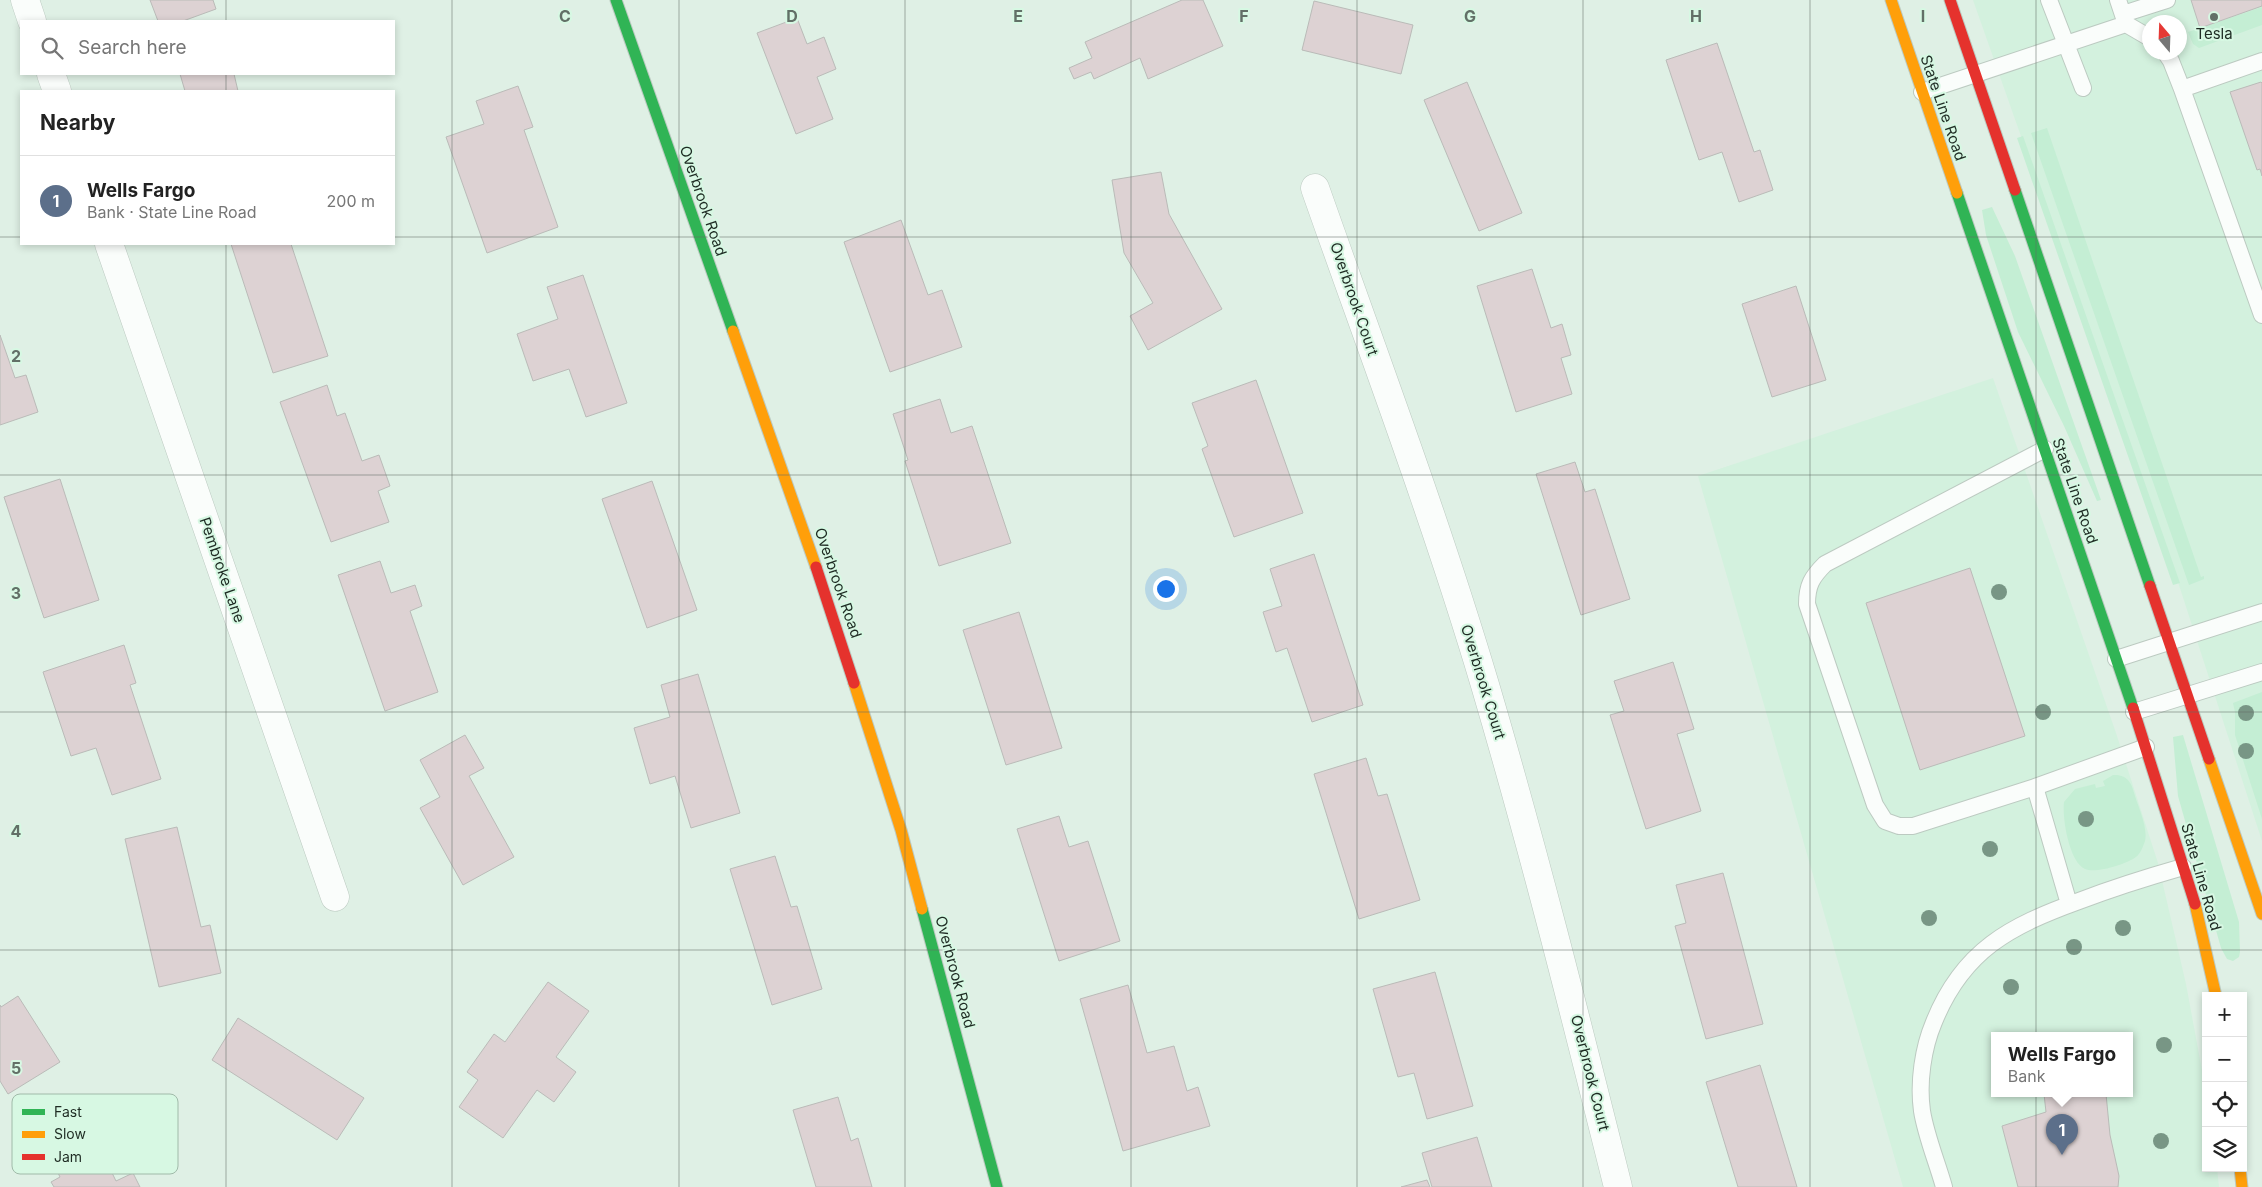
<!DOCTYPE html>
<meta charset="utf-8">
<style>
:root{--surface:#fff;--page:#f2f2f2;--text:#222;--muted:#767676;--line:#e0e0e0;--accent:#1a73e8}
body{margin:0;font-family:Inter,sans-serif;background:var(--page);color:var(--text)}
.controls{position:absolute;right:15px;bottom:15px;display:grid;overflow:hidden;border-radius:0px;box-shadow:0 2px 8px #0003}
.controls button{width:45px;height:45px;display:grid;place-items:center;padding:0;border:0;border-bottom:1px solid var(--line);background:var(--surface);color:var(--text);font:25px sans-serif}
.compass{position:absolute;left:2142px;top:15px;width:45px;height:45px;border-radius:50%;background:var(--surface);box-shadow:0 2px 8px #0003;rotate:341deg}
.you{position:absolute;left:1165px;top:588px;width:18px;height:18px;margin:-12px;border:4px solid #fff;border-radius:50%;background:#1a73e8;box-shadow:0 0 0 8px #1a73e833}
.badge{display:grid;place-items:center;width:32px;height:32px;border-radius:50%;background:var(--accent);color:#fff;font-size:16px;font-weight:700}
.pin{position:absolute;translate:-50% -41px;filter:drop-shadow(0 1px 2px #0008)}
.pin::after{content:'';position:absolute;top:26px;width:18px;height:15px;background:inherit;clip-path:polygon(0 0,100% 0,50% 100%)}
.popup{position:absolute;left:1991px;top:1032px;width:142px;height:65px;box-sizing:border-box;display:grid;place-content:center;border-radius:0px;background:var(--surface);filter:drop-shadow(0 1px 4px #0005);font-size:16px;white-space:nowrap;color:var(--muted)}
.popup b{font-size:19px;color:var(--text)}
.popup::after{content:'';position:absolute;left:50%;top:100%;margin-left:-10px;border:10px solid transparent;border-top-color:var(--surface)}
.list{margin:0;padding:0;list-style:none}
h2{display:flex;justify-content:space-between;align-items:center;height:65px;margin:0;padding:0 20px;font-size:21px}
h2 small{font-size:16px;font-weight:400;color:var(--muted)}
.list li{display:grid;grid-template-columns:32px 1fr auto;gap:15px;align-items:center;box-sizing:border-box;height:90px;padding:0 20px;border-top:1px solid var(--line)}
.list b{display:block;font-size:19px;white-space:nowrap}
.list p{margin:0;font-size:16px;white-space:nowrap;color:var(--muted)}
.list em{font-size:16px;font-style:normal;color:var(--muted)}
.icon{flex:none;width:28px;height:28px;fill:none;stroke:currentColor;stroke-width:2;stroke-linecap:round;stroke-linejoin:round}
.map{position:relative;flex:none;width:2262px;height:1187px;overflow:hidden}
.search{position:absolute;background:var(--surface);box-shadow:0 2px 8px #0003;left:20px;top:20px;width:375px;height:55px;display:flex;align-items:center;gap:12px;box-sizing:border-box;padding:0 18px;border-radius:0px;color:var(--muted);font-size:19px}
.panel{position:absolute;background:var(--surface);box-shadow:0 2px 8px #0003;left:20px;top:90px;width:375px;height:155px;border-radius:0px}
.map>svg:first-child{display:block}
.built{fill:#d3f1de;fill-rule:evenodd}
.green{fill:#c4eed4}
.building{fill:#ddd2d3;stroke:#babbb8}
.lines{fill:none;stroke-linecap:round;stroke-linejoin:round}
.lane-casing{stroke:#bccac1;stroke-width:18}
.street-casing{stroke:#bccac1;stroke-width:29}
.fast-casing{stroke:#bccac1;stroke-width:13}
.slow-casing{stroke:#bccac1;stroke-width:13}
.jam-casing{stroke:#bccac1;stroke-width:13}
.lane{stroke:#fafdfb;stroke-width:16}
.street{stroke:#fafdfb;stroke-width:28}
.fast{stroke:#30b455;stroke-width:11}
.slow{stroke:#ff9f0a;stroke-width:11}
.jam{stroke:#e5322d;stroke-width:11}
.tree{fill:#789685}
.grid{fill:none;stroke:#627067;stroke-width:1;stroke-opacity:0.55}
.poi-dot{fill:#627067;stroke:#d7f8e3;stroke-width:2}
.labels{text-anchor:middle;stroke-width:4;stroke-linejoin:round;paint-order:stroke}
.poi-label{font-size:15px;fill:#1e2b23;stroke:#d7f8e3}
.street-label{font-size:15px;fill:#1e2b23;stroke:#d7f8e3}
.key{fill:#d7f8e3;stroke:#a0baa9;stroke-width:1}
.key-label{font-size:14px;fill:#1e2b23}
.grid-label{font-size:16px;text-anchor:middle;font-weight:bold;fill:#627067;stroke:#d7f8e3;stroke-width:4;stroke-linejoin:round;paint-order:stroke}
</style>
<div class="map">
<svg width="2262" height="1187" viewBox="0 0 2262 1187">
<rect width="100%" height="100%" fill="#dff0e5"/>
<path class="built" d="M1973 0H2262V841L2177 579ZM2150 22H2180V52H2150Z
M1993 378 2116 733 2158 863 2186 984 2206 1092V1168H2217L2219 1187H1903L1698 476ZM1994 1036H2130V1094H1994Z"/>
<path class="green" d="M2262 7V25L2199 48 2193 44 2188 32Z
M2047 128 2201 577 2204 576V579L2189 585 2031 133Z
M2023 136 2180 583 2173 585 2017 138Z
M1992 207 2015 256 2101 500 2097 501 2064 426 2018 332 1986 235 1982 210Z
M2262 692V819L2235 735V712L2233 703Z
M2183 735 2239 922 2240 952 2239 957 2233 961 2227 959 2221 948 2178 796 2173 737Z
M2113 775C2128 774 2132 784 2135 796 2139 809 2148 828 2145 841 2143 847 2140 854 2136 857 2127 864 2095 874 2085 869 2069 862 2062 818 2064 802L2075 789 2095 784 2096 788 2105 786 2103 781Z"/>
<path class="building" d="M150 0H213L216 9 183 21H158Z
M1182 0H1203L1223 46 1148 79 1140 58 1094 79 1091 72 1074 79 1069 68 1092 58 1085 42Z
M2191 0H2262V6L2200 28Z
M1314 1 1413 25 1401 74 1302 50Z
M797 18 807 44 824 37 836 69 817 77 833 119 796 134 757 33Z
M1717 43 1754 152 1760 150 1773 190 1739 202 1722 152 1699 160 1666 60Z
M180 74H234L238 91H185Z
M1467 82 1522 213 1479 231 1424 100Z
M2261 82 2262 83V176L2260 169 2257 170 2230 92Z
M518 86 533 127 524 130 558 227 487 253 446 137 484 124 476 101Z
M1161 172 1169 214 1222 309 1148 350 1130 316 1153 303 1124 253 1112 180Z
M901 220 928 295 942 290 962 347 890 372 844 242Z
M231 244H291L328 356 273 373Z
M1532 269 1551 328 1562 324 1571 355 1561 358 1572 394 1516 412 1477 286Z
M583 275 627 403 586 417 569 369 533 381 517 334 558 319 547 287Z
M1796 286 1826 380 1772 397 1742 304Z
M0 335 15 378 26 375 38 412 0 425Z
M1256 380 1303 513 1234 537 1202 449 1208 446 1192 403Z
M327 385 337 416 345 413 362 461 379 455 390 486 378 491 389 522 331 542 280 402Z
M940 399 951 433 972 426 1011 543 939 566 905 461 908 460 893 414Z
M1575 462 1585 492 1595 489 1630 599 1581 615 1536 474Z
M60 479 99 600 44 618 4 497Z
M652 481 697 610 647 628 602 499Z
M1314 554 1363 705 1312 722 1287 648 1276 652 1263 612 1282 606 1270 569Z
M380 561 391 593 415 585 422 606 410 611 438 692 385 711 338 575Z
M1970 568 2025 736 1920 770 1866 603Z
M1019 612 1062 748 1006 765 963 630Z
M124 645 136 683 130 685 161 779 112 795 96 748 71 756 43 672Z
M1673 662 1694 729 1677 734 1701 811 1646 829 1610 715 1624 711 1614 681Z
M698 674 740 813 691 828 675 776 650 784 634 728 670 717 661 685Z
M465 735 484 768 469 776 514 857 463 885 420 808 440 797 420 760Z
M1366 758 1378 796 1387 794 1420 900 1359 919 1314 774Z
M1059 816 1069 847 1088 841 1120 941 1059 961 1017 829Z
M177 827 201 927 210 925 221 973 159 987 125 839Z
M775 856 791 907 797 906 822 989 772 1005 730 869Z
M1723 873 1763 1024 1706 1039 1675 926 1686 923 1676 885Z
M1435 972 1473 1106 1427 1119 1414 1073 1398 1077 1373 989Z
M548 982 589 1011 556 1057 576 1072 554 1102 537 1090 503 1138 459 1107 478 1080 467 1072 494 1034 505 1042Z
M1128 985 1147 1053 1174 1046 1187 1091 1198 1087 1210 1126 1123 1151 1080 999Z
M18 996 60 1062 8 1094 0 1081V1005L1 1007Z
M238 1018 364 1098 337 1140 212 1060Z
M1760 1065 1797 1187H1738L1706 1082Z
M2044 1094H2106L2110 1135 2119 1176 2118 1187H2018L2002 1126 2046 1112Z
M838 1097 851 1141 858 1138 872 1187H816L793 1110Z
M79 1105 116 1181 133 1173 140 1187H54L51 1182 60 1177 35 1125Z
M1477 1137 1492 1187H1432L1422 1153Z
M1427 1180 1430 1187H1401Z"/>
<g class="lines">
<defs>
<path id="lane" d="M2049 0 2083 88
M2118 0 2126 24 2150 38
M2123 14 2167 0
M2165 52 2171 61 2182 89 2262 315
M2182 89 2262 61
M1922 92 2126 24
M2045 449 1825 564C1812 577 1807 585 1807 604L1875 805 1885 821 1899 826H1913L2035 787 2069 904
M2116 659 2262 612
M2134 712 2262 672
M2035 787 2146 747
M1944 1187C1937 1162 1926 1136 1922 1111 1918 1082 1923 1048 1934 1022 1963 950 2010 926 2079 901 2113 888 2148 877 2183 867"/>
<path id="street" d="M25 0 32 21
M51 74 57 91
M1315 188C1373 353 1435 517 1485 685 1534 851 1576 1019 1618 1187
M109 244 335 897"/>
<path id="fast" d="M616 0 733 331
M2015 190 2150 586
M1957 193 2133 708
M922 909 997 1187"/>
<path id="slow" d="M1891 0 1957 193
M733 331 816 567
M854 683 901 830 922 909
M2209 759 2262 914
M2195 904 2216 996
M2240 1168 2242 1187"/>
<path id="jam" d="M1950 0 2015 190
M816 567 854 683
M2150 586 2209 759
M2133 708 2195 904"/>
</defs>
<use href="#lane" class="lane-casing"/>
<use href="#street" class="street-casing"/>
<use href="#fast" class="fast-casing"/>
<use href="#slow" class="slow-casing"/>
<use href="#jam" class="jam-casing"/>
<use href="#lane" class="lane"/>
<use href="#street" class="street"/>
<use href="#fast" class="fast"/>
<use href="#slow" class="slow"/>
<use href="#jam" class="jam"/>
</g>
<g class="tree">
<circle cx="1999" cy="592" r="8"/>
<circle cx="2043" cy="712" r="8"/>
<circle cx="2246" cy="713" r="8"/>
<circle cx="2246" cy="751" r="8"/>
<circle cx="2086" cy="819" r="8"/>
<circle cx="1990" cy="849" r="8"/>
<circle cx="1929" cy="918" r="8"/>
<circle cx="2123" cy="928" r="8"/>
<circle cx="2074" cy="947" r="8"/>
<circle cx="2011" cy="987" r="8"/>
<circle cx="2164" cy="1045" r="8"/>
<circle cx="2161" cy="1141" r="8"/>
</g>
<path class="grid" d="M226 0V21M452 0V1187M679 0V1187M905 0V1187M1131 0V1187M1357 0V1187M1583 0V1187M1810 0V1187M2036 0V1187M226 74V91M0 237H21M394 237H2262M226 244V1187M0 475H2262M0 712H2262M0 950H2262"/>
<circle class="poi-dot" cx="2214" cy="17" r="5"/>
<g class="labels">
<g class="poi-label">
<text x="2214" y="39">Tesla</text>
</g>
<g class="street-label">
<text transform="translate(1943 108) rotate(71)" y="5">State Line Road</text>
<text transform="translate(703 201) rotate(71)" y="5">Overbrook Road</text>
<text transform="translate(1354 299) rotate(71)" y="5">Overbrook Court</text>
<text transform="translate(2075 491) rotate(71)" y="5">State Line Road</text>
<text transform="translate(222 570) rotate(71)" y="5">Pembroke Lane</text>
<text transform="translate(838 583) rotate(71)" y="5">Overbrook Road</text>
<text transform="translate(1483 682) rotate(73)" y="5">Overbrook Court</text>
<text transform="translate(2201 877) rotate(74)" y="5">State Line Road</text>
<text transform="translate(955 972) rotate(75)" y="5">Overbrook Road</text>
<text transform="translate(1590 1073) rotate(76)" y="5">Overbrook Court</text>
</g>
</g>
<rect x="12" y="1094" width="166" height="80" rx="8" class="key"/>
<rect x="22" y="1109" width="23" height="6" fill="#30b455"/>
<rect x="22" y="1131" width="23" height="7" fill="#ff9f0a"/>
<rect x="22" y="1154" width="23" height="6" fill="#e5322d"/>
<g class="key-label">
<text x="54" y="1117">Fast</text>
<text x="54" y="1139">Slow</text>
<text x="54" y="1162">Jam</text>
</g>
<g class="grid-label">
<text x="565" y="22">C</text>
<text x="792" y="22">D</text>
<text x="1018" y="22">E</text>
<text x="1244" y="22">F</text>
<text x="1470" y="22">G</text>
<text x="1696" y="22">H</text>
<text x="1923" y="22">I</text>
<text x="16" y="362">2</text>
<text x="16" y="599">3</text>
<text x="16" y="837">4</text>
<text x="16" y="1074">5</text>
</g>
</svg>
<div class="controls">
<button>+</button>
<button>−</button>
<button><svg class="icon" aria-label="locate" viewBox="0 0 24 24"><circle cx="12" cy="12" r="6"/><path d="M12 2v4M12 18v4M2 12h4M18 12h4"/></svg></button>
<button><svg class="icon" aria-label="layers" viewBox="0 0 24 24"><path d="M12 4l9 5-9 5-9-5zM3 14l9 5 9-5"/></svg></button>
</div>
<svg class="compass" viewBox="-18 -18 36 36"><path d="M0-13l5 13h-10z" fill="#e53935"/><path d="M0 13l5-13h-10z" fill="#767676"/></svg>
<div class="you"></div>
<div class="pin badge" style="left:2062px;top:1155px;background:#5c6f8a">1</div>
<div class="popup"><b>Wells Fargo</b>Bank</div>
<div class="search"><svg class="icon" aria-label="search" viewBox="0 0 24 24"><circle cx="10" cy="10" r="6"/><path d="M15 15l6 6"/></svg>Search here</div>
<section class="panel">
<h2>Nearby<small></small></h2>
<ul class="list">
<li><span class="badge" style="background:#5c6f8a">1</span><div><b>Wells Fargo</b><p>Bank · State Line Road</p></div><em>200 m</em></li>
</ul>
</section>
</div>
